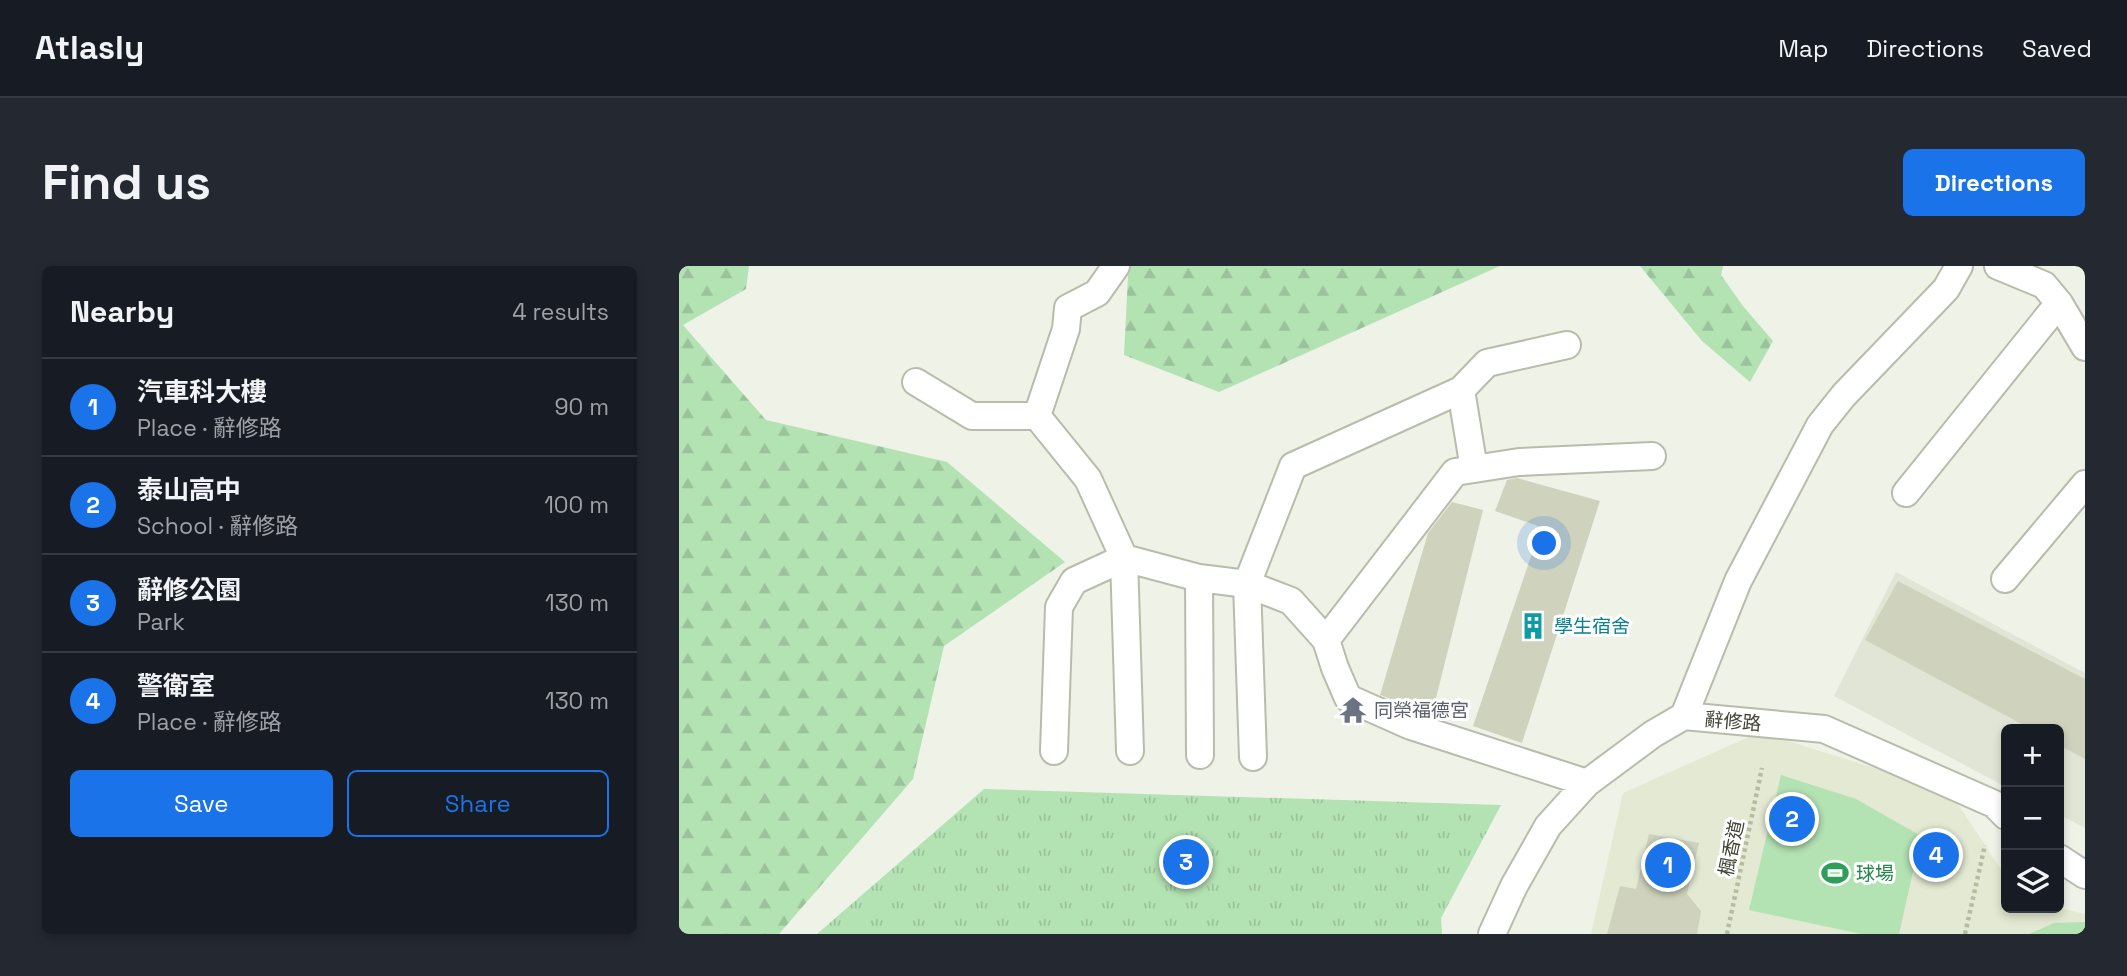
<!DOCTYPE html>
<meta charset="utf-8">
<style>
:root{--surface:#171b24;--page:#242831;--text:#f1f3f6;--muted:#9ea1a6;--line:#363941;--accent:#1a73e8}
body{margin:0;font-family:"Space Grotesk","Noto Sans TC",sans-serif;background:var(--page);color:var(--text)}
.controls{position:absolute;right:21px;bottom:21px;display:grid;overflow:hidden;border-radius:10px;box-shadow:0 4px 10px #0003}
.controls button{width:63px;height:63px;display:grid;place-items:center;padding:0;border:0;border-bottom:2px solid var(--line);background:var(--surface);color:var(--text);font:35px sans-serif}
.you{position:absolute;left:866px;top:278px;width:24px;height:24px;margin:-18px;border:5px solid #fff;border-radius:50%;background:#1a73e8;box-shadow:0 0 0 10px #1a73e833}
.badge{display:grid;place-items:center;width:46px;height:46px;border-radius:50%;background:var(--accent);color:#fff;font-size:23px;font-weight:700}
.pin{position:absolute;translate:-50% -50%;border:4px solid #fff;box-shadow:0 2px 7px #0006}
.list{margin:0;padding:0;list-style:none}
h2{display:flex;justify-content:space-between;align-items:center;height:91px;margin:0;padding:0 28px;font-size:30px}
h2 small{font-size:23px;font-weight:400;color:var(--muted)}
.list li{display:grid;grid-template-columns:46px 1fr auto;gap:21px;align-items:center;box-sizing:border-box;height:98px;padding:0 28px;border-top:2px solid var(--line)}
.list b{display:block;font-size:26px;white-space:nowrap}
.list p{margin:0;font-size:23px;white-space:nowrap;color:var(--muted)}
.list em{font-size:23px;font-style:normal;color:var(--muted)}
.actions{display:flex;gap:14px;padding:21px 28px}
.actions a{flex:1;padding:16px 0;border:2px solid var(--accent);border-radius:10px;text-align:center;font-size:24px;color:var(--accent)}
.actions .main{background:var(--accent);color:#fff}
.icon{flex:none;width:38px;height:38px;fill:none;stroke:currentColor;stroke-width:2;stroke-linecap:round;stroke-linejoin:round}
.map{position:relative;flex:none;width:1406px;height:668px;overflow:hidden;border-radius:10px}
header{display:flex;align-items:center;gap:42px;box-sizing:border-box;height:98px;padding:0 35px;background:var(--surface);border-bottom:2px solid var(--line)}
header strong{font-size:33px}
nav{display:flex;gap:38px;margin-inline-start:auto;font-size:24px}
.intro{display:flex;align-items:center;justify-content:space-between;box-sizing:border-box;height:168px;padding:0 42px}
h1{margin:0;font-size:49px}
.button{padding:18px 32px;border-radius:10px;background:var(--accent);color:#fff;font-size:24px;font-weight:700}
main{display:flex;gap:42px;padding:0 42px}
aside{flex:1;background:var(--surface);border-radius:10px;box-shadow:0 4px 10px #0003}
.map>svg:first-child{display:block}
.residential{fill:#e1e5d5}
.education{fill:#e3e9d2}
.forest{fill:url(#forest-firs)}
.park{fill:url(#park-tufts)}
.pitch{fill:#b3e2b3}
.building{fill:#cfd2bd}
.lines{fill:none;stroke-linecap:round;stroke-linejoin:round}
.minor-casing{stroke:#b8bcaa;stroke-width:30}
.path{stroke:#b6bc9d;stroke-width:4.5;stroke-dasharray:3.5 3.5;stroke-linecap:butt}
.minor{stroke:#fff;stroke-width:26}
.labels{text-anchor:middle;stroke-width:6;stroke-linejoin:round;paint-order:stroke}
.culture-label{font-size:19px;fill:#0d838f;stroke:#fff;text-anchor:start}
.worship-label{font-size:19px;fill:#5b616d;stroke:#fff;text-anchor:start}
.street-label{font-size:19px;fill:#424436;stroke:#fff}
.leisure-label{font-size:19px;fill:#27864d;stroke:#fff;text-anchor:start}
</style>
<header>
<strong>Atlasly</strong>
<nav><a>Map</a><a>Directions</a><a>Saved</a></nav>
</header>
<div class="intro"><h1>Find us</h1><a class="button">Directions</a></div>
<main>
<aside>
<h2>Nearby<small>4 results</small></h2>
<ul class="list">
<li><span class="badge">1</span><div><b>汽車科大樓</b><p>Place · 辭修路</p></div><em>90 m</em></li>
<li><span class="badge">2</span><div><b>泰山高中</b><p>School · 辭修路</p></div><em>100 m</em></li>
<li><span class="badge">3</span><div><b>辭修公園</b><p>Park</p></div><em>130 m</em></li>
<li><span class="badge">4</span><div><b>警衛室</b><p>Place · 辭修路</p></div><em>130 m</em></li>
</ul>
<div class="actions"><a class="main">Save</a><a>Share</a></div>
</aside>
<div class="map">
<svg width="1406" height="668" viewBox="0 0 1406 668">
<defs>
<pattern id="forest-firs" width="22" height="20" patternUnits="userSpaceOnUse" patternTransform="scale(1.75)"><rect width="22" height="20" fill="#b3e2b3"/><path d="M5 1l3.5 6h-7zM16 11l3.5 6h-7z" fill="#9bc39b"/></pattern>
<pattern id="park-tufts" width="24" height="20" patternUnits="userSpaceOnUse" patternTransform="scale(1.75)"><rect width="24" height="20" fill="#b3e2b3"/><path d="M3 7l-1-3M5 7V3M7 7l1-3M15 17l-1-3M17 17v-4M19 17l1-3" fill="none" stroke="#9bc39b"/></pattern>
</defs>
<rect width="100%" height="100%" fill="#eff2e7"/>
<path class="residential" d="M1217 306 1406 407V562L1380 548V463H1327V521L1155 430Z"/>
<path class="education" d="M1081 466 1271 526 1327 611V642H1380L1406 648V668H912L944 527Z"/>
<path class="forest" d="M0 0H70L67 23 4 59 87 154 268 196 386 296 265 380 234 513 100 668H0Z
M424 0H821L540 126 445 89 449 10Z
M961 0H1044L1042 9 1064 40 1094 75 1071 116 1023 75Z"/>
<path class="park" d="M305 523 822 539 762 652 763 668H138Z"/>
<path class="pitch" d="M1102 509 1177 533 1242 570 1220 668H1182L1070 644Z
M1406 656V668H1350L1375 657Z"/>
<path class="building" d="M838 212 921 235 843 477 794 460 862 261 816 245 828 214Z
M773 236 804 244 753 448 701 429 749 267Z
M1219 315 1406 413V493L1380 479V463H1352L1186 374Z
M970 568 1020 577 1008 628 1022 645 1018 668H928L941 620 957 623Z
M1271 576 1272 601 1243 603V577Z"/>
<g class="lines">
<defs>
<path id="minor" d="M1319 0 1365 19 1380 37 1406 81
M237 116 293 150H358L409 213 445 292 520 312 568 318 612 335 647 374 656 402 669 432 732 460 908 517
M358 150 387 63 389 42 418 27 437 0
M795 203 782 124 808 97 888 79
M1227 227 1380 37
M520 312 521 489
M1326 313 1406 218
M647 374 776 206 840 196 973 190
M1005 450 1059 315 1141 159 1165 129 1267 23 1280 0
M375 485 380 341 395 315 445 292 451 485
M574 491 568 318 614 200 782 124
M1380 592 1406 609
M813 668 835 620 869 560 908 517 974 468 1005 450 1145 463 1315 538 1327 550"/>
</defs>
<use href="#minor" class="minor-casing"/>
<path class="path" d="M1048 668 1083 502
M1286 668 1306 579"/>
<use href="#minor" class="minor"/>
</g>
<defs>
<symbol id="building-bare" viewBox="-9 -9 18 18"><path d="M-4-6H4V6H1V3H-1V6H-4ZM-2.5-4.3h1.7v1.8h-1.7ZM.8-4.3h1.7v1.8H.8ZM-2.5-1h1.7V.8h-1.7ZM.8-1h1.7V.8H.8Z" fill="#0f9aa8" stroke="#fff" stroke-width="2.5" paint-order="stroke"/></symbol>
<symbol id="temple-bare" viewBox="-9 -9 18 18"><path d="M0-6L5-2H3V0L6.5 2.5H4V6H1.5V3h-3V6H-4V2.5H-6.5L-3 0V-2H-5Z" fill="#6b7280" stroke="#fff" stroke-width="2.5" paint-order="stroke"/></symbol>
<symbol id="stadium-bare" viewBox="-9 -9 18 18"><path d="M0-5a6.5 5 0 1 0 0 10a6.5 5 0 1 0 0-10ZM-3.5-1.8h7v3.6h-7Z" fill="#2e9e5b" stroke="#fff" stroke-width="2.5" paint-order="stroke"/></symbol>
</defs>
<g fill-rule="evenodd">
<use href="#building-bare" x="835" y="341" width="38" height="38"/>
<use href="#temple-bare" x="655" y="425" width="38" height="38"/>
<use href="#stadium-bare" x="1137" y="588" width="38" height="38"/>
</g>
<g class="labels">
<g class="culture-label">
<text x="875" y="367">學生宿舍</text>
</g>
<g class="worship-label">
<text x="695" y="451">同榮福德宮</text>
</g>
<g class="street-label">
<text transform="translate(1054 455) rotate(5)" y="7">辭修路</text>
<text transform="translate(1052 582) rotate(-78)" y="7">楓香道</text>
</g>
<g class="leisure-label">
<text x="1177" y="614">球場</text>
</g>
</g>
</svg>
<div class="controls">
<button>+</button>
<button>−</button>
<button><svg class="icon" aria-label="layers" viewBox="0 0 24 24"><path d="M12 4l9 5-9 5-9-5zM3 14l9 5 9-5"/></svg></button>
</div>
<div class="you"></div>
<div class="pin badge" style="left:989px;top:599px">1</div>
<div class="pin badge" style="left:1113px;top:553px">2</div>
<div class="pin badge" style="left:507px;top:596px">3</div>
<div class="pin badge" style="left:1257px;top:589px">4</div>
</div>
</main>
